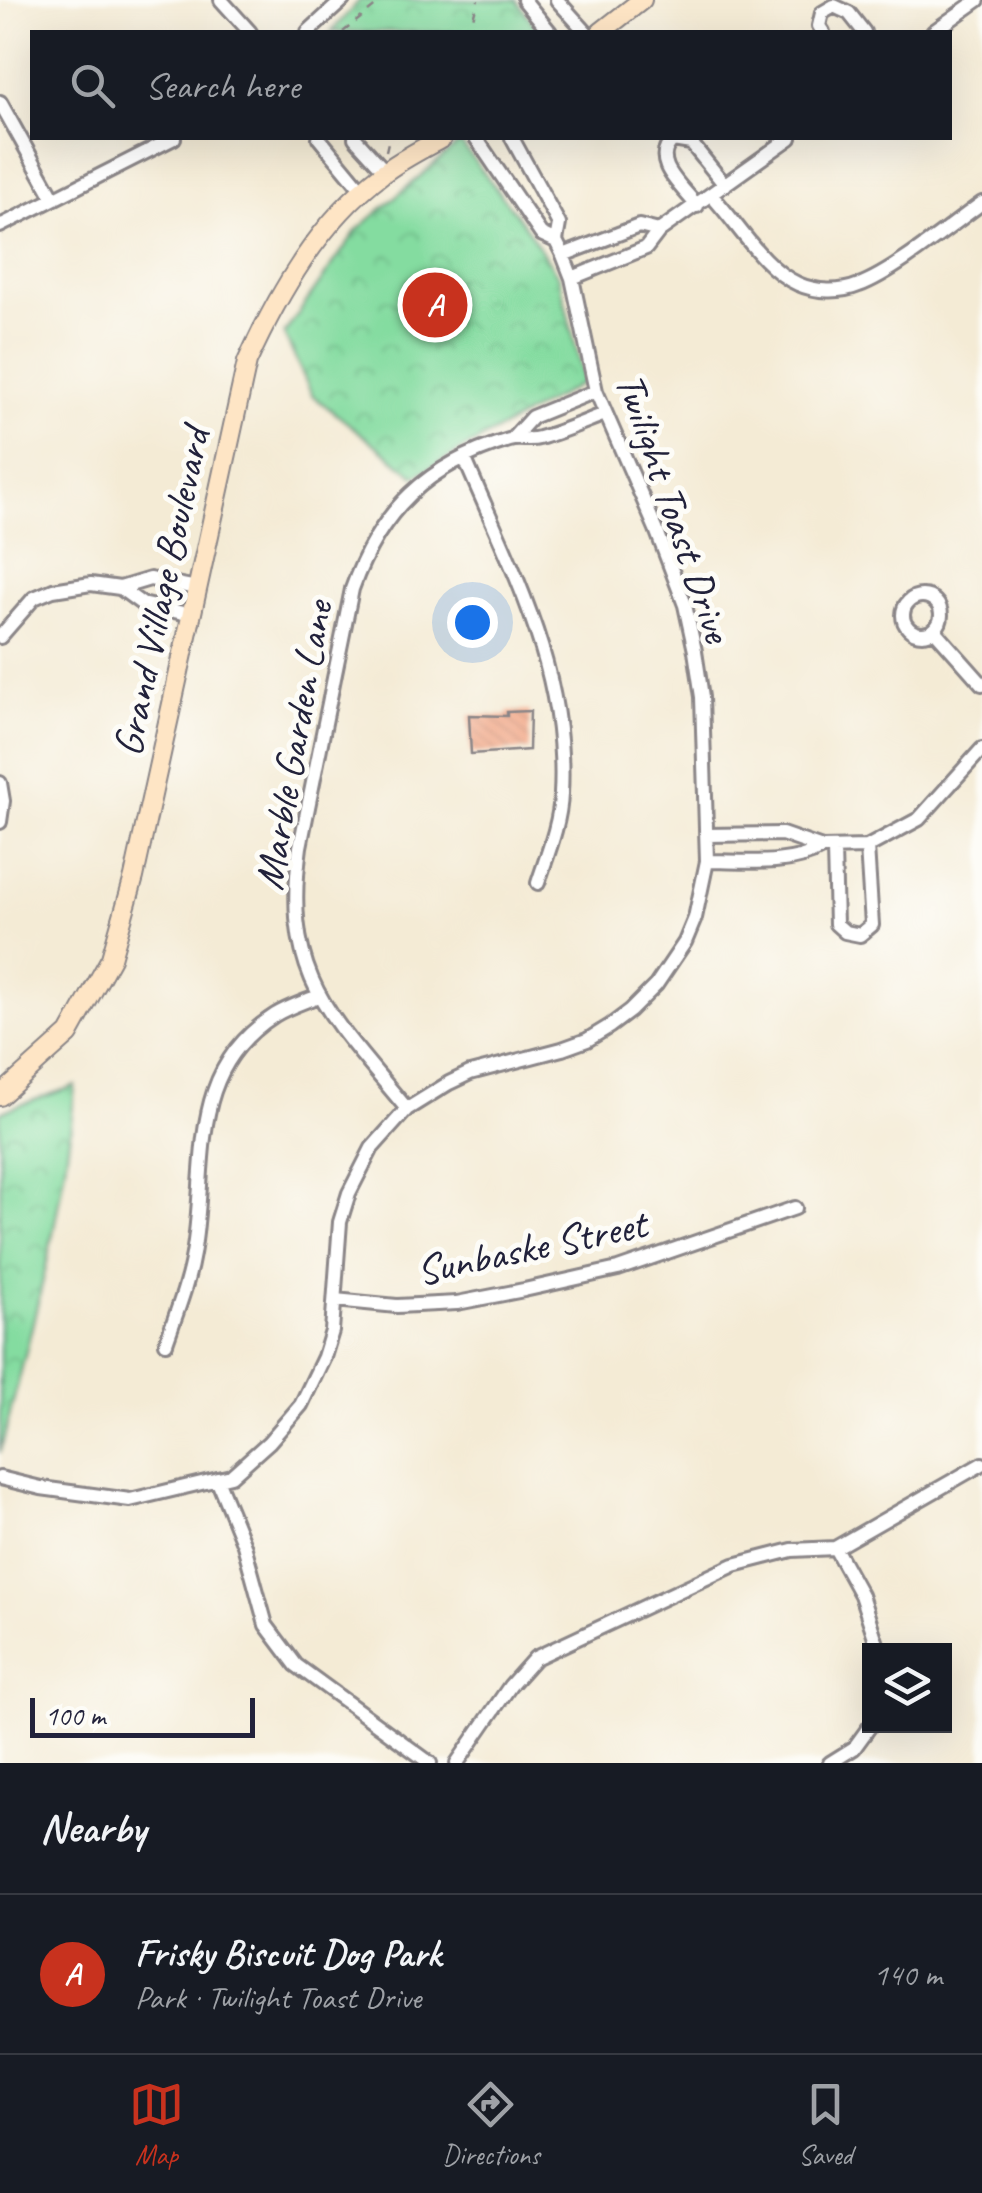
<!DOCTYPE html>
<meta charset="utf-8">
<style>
:root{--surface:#171b24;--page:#20242c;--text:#f1f3f6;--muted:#9ea1a6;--line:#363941;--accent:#c8321e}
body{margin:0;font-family:Caveat,sans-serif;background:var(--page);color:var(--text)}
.controls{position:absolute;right:30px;bottom:30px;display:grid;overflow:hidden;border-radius:0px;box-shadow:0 10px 40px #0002}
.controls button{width:90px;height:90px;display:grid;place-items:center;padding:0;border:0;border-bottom:2px solid var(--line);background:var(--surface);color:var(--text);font:50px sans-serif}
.scale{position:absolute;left:30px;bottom:25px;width:225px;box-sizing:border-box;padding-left:10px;border:5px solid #22223b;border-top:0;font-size:28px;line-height:35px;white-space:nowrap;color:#22223b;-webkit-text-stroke:8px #fdfcf7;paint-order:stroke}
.you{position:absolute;left:472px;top:622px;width:35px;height:35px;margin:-25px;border:8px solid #fff;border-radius:50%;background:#1a73e8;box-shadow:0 0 0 15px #1a73e833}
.badge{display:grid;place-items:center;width:65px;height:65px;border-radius:50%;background:var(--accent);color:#fff;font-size:32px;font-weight:700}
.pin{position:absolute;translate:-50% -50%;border:5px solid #fff;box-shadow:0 2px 10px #0006}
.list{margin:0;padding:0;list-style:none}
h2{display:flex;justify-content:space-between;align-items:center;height:130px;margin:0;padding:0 40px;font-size:42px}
h2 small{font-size:32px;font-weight:400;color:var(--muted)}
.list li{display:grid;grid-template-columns:65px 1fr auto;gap:30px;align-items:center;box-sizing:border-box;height:160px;padding:0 40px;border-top:2px solid var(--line)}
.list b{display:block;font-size:38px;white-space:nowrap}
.list p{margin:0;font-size:32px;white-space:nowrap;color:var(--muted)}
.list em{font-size:32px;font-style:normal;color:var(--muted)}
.icon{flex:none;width:55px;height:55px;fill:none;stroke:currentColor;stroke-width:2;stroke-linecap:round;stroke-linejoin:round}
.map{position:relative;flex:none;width:982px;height:1763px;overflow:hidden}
.search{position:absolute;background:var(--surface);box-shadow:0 10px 40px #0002;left:30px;right:30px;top:30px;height:110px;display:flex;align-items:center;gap:25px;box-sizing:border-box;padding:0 35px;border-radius:0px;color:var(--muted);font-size:38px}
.sheet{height:290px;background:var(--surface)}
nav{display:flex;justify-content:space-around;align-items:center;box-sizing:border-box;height:140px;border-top:2px solid var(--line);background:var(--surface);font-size:28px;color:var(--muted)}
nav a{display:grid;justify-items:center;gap:5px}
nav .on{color:var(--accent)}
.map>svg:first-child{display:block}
.park{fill:url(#park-crowns);stroke:#537f6e;stroke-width:2.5}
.building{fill:url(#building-back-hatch)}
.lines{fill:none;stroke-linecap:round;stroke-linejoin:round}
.street-casing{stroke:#8b8688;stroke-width:18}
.secondary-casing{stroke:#8b8688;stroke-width:22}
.path{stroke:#8b8688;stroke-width:2.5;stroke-dasharray:8 8;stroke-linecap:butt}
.street{stroke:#fff;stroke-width:12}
.secondary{stroke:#fee5c5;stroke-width:18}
.labels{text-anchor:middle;stroke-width:10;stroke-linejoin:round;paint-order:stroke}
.street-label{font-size:42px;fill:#22223b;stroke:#fdfcf7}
</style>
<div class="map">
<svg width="982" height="1763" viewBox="0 0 982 1763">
<defs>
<pattern id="park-crowns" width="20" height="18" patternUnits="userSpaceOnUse" patternTransform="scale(2.5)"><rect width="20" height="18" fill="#84dca0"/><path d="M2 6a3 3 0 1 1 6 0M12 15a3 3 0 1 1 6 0" fill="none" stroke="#72bc8b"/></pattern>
<pattern id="building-back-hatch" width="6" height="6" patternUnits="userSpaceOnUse" patternTransform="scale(2.5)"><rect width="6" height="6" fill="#f1a280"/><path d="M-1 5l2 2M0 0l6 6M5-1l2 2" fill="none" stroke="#ce8b70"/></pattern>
</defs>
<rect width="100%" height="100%" fill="#fdfcf7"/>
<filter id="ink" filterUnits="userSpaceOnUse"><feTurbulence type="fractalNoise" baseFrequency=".01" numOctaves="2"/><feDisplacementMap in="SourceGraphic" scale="20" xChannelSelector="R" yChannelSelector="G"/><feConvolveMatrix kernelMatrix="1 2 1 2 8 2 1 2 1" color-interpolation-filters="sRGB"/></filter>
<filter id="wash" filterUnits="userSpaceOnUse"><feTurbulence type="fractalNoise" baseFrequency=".0048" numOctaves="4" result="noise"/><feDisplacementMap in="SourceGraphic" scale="40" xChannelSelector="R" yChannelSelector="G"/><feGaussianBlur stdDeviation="2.25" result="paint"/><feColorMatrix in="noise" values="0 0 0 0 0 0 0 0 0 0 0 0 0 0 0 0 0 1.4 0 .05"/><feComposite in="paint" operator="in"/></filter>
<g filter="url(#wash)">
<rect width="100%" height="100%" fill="#f4ebd5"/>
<path class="park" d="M360 0H516L540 32H331Z
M460 142 525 226 559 277 584 382 415 476 312 395 284 334 357 230Z
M75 1086C64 1210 31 1333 0 1453V1112Z"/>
<g id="blocks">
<path class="building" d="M530 711 529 750 471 754 469 715 507 716V712Z"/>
</g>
</g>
<g filter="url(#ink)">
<use href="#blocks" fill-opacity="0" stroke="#8b8688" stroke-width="2.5"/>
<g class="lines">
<defs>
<path id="street" d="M221 0 250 32
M524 0 550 32
M557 0 586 32
M308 32 343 0
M823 32 819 26 822 13 834 6 849 13 864 32
M933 32 978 0
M0 102 53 197
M319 138 362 190
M355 138 385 171
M512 138 559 224 556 241
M711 195C737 222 762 268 798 284 816 292 840 293 859 285 894 272 950 226 982 203
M697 206C683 187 649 161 673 140L691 143 725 185
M0 226 174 138
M563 255 639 226 659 231
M572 278 646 248 659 231 790 138
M513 438 532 417 596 391
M464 457C511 568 568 670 561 794 560 824 547 855 538 883
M120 588 142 604 192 615
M903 615a19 19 0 1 1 38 0a19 19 0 1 1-38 0Z
M934 630 982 684
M0 637 34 598 53 590 91 584 120 588 150 579 197 588
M0 783 3 801 0 822
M707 835 782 834 822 848 867 847 919 819 982 749
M834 850 836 924 845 932 860 935 872 925 867 847
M707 861C744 861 789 867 822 848
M407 1109C330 1015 282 978 300 847L352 589C380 510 428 464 509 440 519 437 529 441 539 438 562 432 584 422 605 414
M335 1300 397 1306 457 1303 524 1290 618 1269 795 1208
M166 1343C176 1314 188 1284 193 1254 209 1165 185 1072 275 1015 288 1007 304 1002 318 996
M0 1478 41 1488 130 1500 231 1476 269 1442 301 1405 324 1357 332 1331 340 1222 349 1193 372 1148 407 1109 449 1083 470 1073 562 1049 587 1040 610 1026 630 1011 656 985 685 942 695 918 707 861 702 697 695 651 685 605 656 529 596 391 572 278 563 255 556 241 541 234 476 138
M217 1479 244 1545 266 1625 296 1665 430 1763
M835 1548 982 1464
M457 1763 510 1686 535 1658 734 1565 792 1550 835 1548 861 1595 879 1650
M830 1763 854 1748 870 1726"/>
<path id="secondary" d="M601 32 642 0
M0 1096 69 1034 111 958 134 877 247 362C279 292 320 221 382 174 400 160 422 149 442 138"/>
</defs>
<use href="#street" class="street-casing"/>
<use href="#secondary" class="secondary-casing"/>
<path class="path" d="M343 32 383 0
M469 32 478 0
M386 151 389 138"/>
<use href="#street" class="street"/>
<use href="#secondary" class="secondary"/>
</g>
</g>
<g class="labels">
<g class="street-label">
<text transform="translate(675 507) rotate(71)" y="15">Twilight Toast Drive</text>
<text transform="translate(160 592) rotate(-78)" y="15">Grand Village Boulevard</text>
<text transform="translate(292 745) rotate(-80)" y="15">Marble Garden Lane</text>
<text transform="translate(531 1246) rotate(-12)" y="15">Sunbaske Street</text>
</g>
</g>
</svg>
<div class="controls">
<button><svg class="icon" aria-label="layers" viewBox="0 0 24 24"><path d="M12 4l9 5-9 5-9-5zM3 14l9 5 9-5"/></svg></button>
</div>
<div class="scale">100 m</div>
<div class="you"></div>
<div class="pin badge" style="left:435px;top:305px">A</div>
<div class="search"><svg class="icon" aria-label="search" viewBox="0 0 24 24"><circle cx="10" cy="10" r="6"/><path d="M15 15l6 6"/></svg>Search here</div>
</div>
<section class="sheet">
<h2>Nearby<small></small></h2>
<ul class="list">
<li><span class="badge">A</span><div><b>Frisky Biscuit Dog Park</b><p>Park · Twilight Toast Drive</p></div><em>140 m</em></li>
</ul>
</section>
<nav>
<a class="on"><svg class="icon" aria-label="map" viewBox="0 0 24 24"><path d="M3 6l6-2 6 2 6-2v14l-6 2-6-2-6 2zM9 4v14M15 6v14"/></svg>Map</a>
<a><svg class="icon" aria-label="directions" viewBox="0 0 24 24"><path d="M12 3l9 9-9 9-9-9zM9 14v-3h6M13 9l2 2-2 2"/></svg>Directions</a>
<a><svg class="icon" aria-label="saved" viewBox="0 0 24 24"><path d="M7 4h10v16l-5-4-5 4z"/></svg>Saved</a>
</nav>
